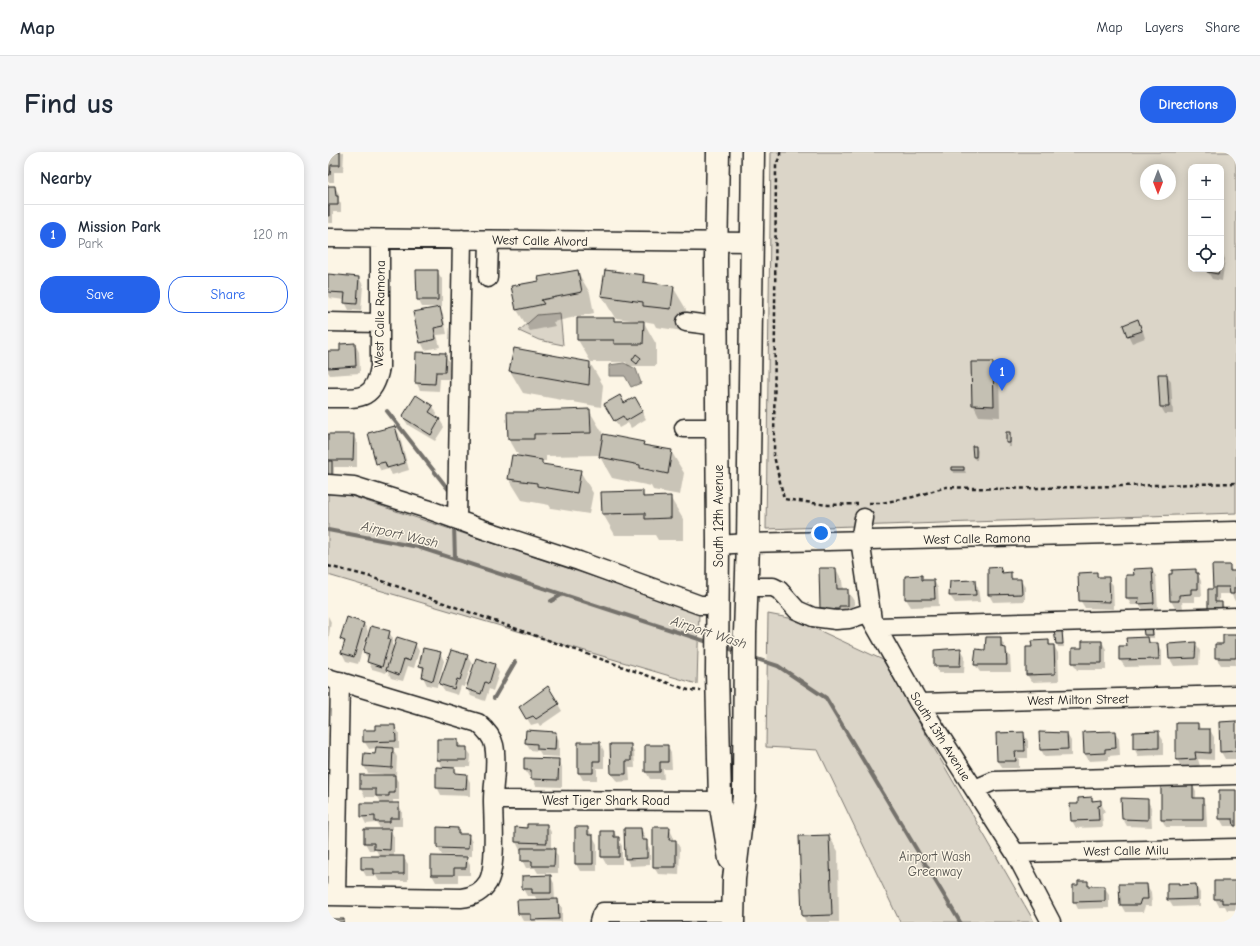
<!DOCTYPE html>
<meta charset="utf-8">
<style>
:root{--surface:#fff;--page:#f6f6f7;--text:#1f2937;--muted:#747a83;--line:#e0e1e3;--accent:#2563eb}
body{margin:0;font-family:"Comic Neue",sans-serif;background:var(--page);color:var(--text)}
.controls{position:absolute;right:12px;top:12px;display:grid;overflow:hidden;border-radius:8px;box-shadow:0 2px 10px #0003}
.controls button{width:36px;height:36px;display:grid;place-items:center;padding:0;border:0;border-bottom:1px solid var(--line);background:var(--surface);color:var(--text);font:20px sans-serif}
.compass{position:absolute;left:812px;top:12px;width:36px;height:36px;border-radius:50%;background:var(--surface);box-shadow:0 2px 10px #0003;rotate:180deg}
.you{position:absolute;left:493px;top:381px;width:14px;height:14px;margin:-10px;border:3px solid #fff;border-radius:50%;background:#1a73e8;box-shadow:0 0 0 6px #1a73e833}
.badge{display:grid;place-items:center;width:26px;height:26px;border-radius:50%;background:var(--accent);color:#fff;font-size:13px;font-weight:700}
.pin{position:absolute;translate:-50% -33px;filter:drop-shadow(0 1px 2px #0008)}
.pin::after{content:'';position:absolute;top:21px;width:14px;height:12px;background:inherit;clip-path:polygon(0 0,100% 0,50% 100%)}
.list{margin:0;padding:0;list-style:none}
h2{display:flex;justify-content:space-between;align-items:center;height:52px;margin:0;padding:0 16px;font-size:17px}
h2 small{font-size:13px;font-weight:400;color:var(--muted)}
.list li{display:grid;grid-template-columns:26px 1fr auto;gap:12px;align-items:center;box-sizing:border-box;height:60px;padding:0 16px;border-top:1px solid var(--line)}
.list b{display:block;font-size:15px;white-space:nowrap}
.list p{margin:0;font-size:13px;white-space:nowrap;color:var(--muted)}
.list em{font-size:13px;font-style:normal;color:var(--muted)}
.actions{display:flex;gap:8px;padding:12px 16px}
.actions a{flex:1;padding:9px 0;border:1px solid var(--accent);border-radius:16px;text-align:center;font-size:14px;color:var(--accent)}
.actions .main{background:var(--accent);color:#fff}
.icon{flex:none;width:22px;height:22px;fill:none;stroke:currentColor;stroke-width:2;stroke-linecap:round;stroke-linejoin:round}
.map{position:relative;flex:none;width:908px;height:770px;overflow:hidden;border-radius:16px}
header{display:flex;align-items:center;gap:24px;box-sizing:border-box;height:56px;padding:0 20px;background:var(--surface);border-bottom:1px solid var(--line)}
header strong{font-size:19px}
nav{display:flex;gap:22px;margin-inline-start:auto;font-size:14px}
.intro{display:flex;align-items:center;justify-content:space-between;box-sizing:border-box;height:96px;padding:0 24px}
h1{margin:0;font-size:28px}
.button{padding:10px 18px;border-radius:16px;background:var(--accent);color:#fff;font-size:14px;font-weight:700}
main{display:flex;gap:24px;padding:0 24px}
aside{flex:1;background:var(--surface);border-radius:16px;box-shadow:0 2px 10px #0003}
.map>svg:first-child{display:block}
.green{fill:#dbd5c8;stroke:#7c7872;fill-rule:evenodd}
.water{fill:#b0aba1;stroke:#75726c}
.shadow{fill:#0003}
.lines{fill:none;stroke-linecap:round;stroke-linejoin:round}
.stream{stroke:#75726c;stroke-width:4}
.building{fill:#c4c0b3;stroke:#1c1c1c}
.minor-casing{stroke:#1c1c1c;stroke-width:21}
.major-casing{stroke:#1c1c1c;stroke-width:25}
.path{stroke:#1c1c1c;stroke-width:2.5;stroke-dasharray:4 3;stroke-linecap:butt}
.minor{stroke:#fcf5e5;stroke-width:18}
.major{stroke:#fcf5e5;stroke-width:22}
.labels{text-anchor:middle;stroke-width:3;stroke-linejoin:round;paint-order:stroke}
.street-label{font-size:13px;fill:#1c1c1c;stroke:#fcf5e5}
.park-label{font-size:13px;fill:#555450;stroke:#fcf5e5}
.water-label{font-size:14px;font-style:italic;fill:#575551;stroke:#fcf5e5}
</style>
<header>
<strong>Map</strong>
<nav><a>Map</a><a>Layers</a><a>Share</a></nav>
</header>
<div class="intro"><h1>Find us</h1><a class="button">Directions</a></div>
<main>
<aside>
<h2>Nearby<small></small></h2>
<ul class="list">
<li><span class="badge">1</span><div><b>Mission Park</b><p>Park</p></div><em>120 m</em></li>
</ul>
<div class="actions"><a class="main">Save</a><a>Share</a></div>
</aside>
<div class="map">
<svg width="908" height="770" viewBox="0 0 908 770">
<rect width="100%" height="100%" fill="#fcf5e5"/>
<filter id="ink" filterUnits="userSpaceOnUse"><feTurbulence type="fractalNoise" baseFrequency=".025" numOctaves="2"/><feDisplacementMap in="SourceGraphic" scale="8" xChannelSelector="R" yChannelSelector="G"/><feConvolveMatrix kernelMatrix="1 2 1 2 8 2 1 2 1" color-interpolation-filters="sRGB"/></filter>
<g filter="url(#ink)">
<path class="green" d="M443 0H908V361L438 377ZM863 15H893V117H863ZM818 18H842V42H818Z
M232 161 235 193 211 188 191 179 209 163Z
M0 342H17L371 460 369 532 0 423Z
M440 462 461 466 486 476 555 508 703 764 706 770H572L490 598 438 595Z"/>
<path class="water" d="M296 211 308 217 313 231 303 235 297 224H281V213Z"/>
<path class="shadow" d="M0 0H16L15 20H6V30H0Z
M0 35H7L11 42V49L13 52V60H5V71H0Z
M893 100 897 107 894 129 884 127 880 120V117H893Z
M109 119 114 127V155H94L90 147Z
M249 119 262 141 266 161 225 170 227 174 202 179 189 158 212 129Z
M0 123 31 126 35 133 33 159 21 158 17 150V148L1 146 0 144Z
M316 124 320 132 345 135 358 157 355 179 328 175 326 171 315 169 328 192V214H300L298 210H263L250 188 285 167 287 170 311 169 287 166 274 144Z
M111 156 115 163 119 182 109 183 112 195 97 198 93 190Z
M810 168 814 176 817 186 804 191 800 183Z
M27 192 31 200 32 221 2 223 0 220V200H13Z
M117 202 121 210V227H112L111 239 92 238 88 230Z
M262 211 275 233 273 255 195 241 182 219Z
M665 211 671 222 672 265 651 264 645 252Z
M839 223 843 230 845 262H837L833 255Z
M88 244 105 254 109 262 107 265 112 268 116 275 107 289 80 273 75 265Z
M307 246 318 267 303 276 300 271 291 276 278 252H296Z
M261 258 274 280V288L315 291 317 294 343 299 356 321 352 343 325 338 323 334 284 326 272 305V303L218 304V309H213L216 313 252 319 265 341 261 362 223 356 221 353 194 348 181 327 192 306 181 287 207 261Z
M67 275 71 282 81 318 64 323 61 317 53 319 49 312Z
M679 281H681L683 285V295H681L679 291Z
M0 283H25L29 290V315H6V327H0Z
M648 295 650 299 649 308H647L646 305Z
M636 316 638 321H626L625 318Z
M314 340 317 346 342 345 355 367V388H330L327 383H287L275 362Z
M885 414H901L905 420H908V449H907L903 442H891V451H894L898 459 885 467Z
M508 417 514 428 515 438H519L526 449V465L500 467 493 456Z
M661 417 674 422H682L686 428H692L697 435V449L665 450 661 443Z
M823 417 828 424 830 458 816 459 812 453H803L799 445 807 424Z
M868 418 873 429 874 444H867V450H854L855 456H847L843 449Z
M769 421 771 426H780L785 433 786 457 757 456 752 448Z
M578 424H593L596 429H606L610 436 611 454 583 455 578 447Z
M646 429 650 436 652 450 627 451 622 444 623 430Z
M0 464 3 470 0 490Z
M19 467 36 472 40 479 30 512 18 509 14 501 17 493 13 487Z
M824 476 826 479V486H820L823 492H829L834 499V514L797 515 792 508V495H800L818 486 817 483Z
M733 479 735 483 736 495H730L729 491Z
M61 480 65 487 64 492 66 496 87 492 91 499 86 516 80 514 75 529 63 526 59 518 58 521 44 517 40 510V507L36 500Z
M908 484V513H893L888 506 896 492Z
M672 486 676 493V497L682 504 683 520H652L647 513 658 499Z
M721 489 723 494H726L730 501 731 529 704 530 699 523 705 496Z
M774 490 778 497V518H749L745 511V497H755Z
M867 491 872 499 871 513 846 514 842 507Z
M633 497 637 504 636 521H611L607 513Z
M112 501 116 509 109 535 99 533 95 525 96 521 92 513Z
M139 504 144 512 136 535 133 534 130 543 117 539 112 532Z
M149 507 167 513 171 521 165 539 161 537 157 549 143 544 139 537Z
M220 535 234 559 212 574 210 571 203 573 192 555Z
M908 570V607H897L893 600Z
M870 572 873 578H882L886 585V608L870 607 872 614 853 615 849 607Z
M67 574 71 581V596H64L69 605 68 623H66L71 631V648H65V652H70L74 659V674H65V677H62L66 685V705H75L80 712V729H51L48 724H38L34 717 52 705 48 698H41L37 691 53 678 49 671 38 672 34 664 54 652 50 645H37L33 637V624H54L55 622 40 621 36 614 37 602 48 603 49 596 41 597 36 589 48 579Z
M227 580 231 588V605L214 604 211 599 202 598 198 591Z
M787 580 791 587 792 603 780 604V608L761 609 757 602Z
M830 580 835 588V603L810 604 806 596Z
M695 581 700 589V606H691V616H675L670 609Z
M739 582 743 589V604L717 605 713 598Z
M130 588 134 596H138L143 603 142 615H126L130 622 138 623 142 630V644L113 643 109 635 115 616 110 608Z
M272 591 276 599V616H269V628H255L251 621Z
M284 593H302L306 600 307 616H301L302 629 289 630 284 622Z
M339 594 343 601 344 617H335L336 627H322L318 620Z
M230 608 234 615V635L208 634 204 625H201L197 618Z
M864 632 868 640V647H874L878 654 879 675H838L834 668V633Z
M908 639V676L907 674H896L892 667Z
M764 646 766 650 772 649 776 657 777 661H774L775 675 748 676 744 669Z
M794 647 819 648 823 655 824 675 799 674 795 667Z
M219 673 223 680V697H226L230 705V721H210L207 716H198L194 708V698H192L188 690V676L200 677Z
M260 676 269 692V719H252L248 712Z
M341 676 345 684V689H348L352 696 351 723 330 722 326 715Z
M130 677 133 683H140L144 690V704H137L142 713V723H130V730H108L104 723 134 706V704L114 703 110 696Z
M313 677 317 684V689L322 697V713L302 714 298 706Z
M286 680 294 694V712H278L274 705Z
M501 684 510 699 511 770H478L475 764 472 685Z
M222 724 226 731 227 748H230L234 756V770L195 769 191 762 190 749H209L207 744H199L195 737V725Z
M759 730 762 735H776L781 742V756L750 757 746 749 751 734Z
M908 730V758H899L897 754H891L887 747Z
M851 732 852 734 868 733 872 741V754L845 755 840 747Z
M819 733 823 740 824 754H817L815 760H797L793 753Z"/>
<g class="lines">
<path class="stream" d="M59 259 124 342
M126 373 127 407
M0 378 90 395 383 491
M223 449 235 442
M397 495 411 500
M423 505 450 514 498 546 632 770
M166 546 187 510"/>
</g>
<path class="building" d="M0 0H12V13H3L2 23H0Z
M0 34H7L8 44H10V53H1V64H0Z
M879 117H891L890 122 879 120Z
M88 118H110V148H89Z
M250 118 254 140 213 148 216 152 188 158 183 134 211 129 210 125Z
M277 118 316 123 315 130 346 134 343 157 315 154V150L273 144Z
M0 122 31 125 29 152 16 151 17 141 0 140Z
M112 155 116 174 106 176 108 187 92 191 85 160Z
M249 166H286V169H316L315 192H286V188H249Z
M810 167 814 179 799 184 795 173Z
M27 191 28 214 0 216V199H12V192Z
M186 196 262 210 261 233 181 219Z
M88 200 118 201 117 220H108L107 232 87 231Z
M308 202 313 206 309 212 304 208Z
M643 210H665L666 254 644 253Z
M830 222H839L841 255H832Z
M88 243 105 254 101 260 112 267 103 283 74 265Z
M292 243 296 251 307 245 315 259 298 269 295 264 286 269 276 252Z
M262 257 263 281 206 282V287H180L179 260H205L204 259Z
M67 274 77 311 59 316 57 310 48 312 40 281Z
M678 280H682V291H678Z
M0 282H26L25 308H0Z
M275 282 316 290 315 293 344 298 340 322 312 316V313L271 305Z
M644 294H648V305H645Z
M184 303 214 308V312L253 318 249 341 209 334V331L180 327Z
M0 309H4V324H0Z
M624 315H636V318H624Z
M315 339V345L343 344V366L317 367V361L274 362 273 340Z
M884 413H902V419H908V436H906V442H902L901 435H887V450H894V460H880V437H885Z
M672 415 674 421 683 420V427H693L694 442 660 443V416Z
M491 416H508L509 437H520V454H511V457H506L507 464 499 465 498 456H492Z
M824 416 826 451 810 452 811 446H798V423H806L805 417Z
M868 417V421H870V437H863V442L851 443V449H842L841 422H844V418Z
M769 420V425H781L782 450 751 449 750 421Z
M594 423V428H606L607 447H577V424Z
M647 428 648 443 621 444 622 429Z
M19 465 36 471 26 505 13 501 17 489 12 487Z
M43 474 62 479 60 487 62 488 54 515 39 510 41 502 35 500Z
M815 475H824L825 483H816Z
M726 478H734L735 492H728Z
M895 483H908V506H887V492H895Z
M69 485 88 491 82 509 76 507 71 523 58 518Z
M658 485H673V495L678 496 679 513H646L648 497 657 498Z
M820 485 821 491H830L831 507 791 508V494H799L798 486Z
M721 488V493H726L727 522 698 523V495H704L703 489Z
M754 489H774V511H744V496H754Z
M868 490 867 506 841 507 840 492Z
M95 496 113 500 105 529 94 525 96 515 91 514Z
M633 496 632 514H606V498Z
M123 498 140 503 132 528 129 527 126 537 111 532Z
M148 506 167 512 161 532 157 530 153 542 138 537Z
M220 534 231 552 208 567 205 564 198 567 191 555Z
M908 569V599L892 600 891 570Z
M848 571H870V577H882V601L867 600 868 607 848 608Z
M47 573H67L68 589 35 590V578H47Z
M198 578 228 580 227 598 209 597V592L197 591Z
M787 579 788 596 777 597V601L756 602 755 580Z
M831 579V596L805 597V580Z
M696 580 697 599H687L688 609H669L668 581Z
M711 580 739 581 740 597 712 598Z
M109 587H130V595H139V608H109Z
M250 590H272V609H265V621H250Z
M282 592H303V609H298V622H283Z
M317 593H340V610H332V620H317Z
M48 595 65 596 64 616 35 614 36 601 47 602Z
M196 606 231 607 230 628 203 627V618H196Z
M108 615 127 616V621L139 622 138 637 108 636Z
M32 623H67V641H61V644H48V637H32Z
M865 631V646H875V668H833V632Z
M891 638H908V674H906L905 667H891Z
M764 645V649L773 648V653L770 654 771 668 743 669 742 652H750V646Z
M793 646 820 647V668L794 667Z
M33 651H71V666H62V670H47V664L33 665Z
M199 672H219V691L187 690V675L199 676Z
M109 675 130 676V682H141L140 697 109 696Z
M247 675H260V683H265V712H247Z
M325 675H342L341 688H348V715H325Z
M296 676H313L314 688H319V706L297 707Z
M36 677H63L62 698 46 697V691H36Z
M273 679H286V685H291V705H273Z
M501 683 504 763 474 764 471 684Z
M193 696H227L226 714H204V709H193Z
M33 704H76V722H46V717H33Z
M103 704 139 705 138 716H126V723H103Z
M223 723V741H204V737H194V724Z
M750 729H760V734H777V749L745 750V733H750Z
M886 729H908V751H894V747H886Z
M839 731H851V733L868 732 869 747 839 748Z
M791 732H819L820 747H813L811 753H792Z
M230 747 231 767 203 768V762H190L189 748Z
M2 767H16V770H2Z"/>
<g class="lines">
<defs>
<path id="minor" d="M0 86 424 90
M160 126 161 88
M0 170 51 171
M358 170 389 174
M0 246C30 246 46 250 52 215V87
M356 276H390
M0 332 26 334 99 357 160 379 251 409 372 453H389
M536 366 532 388 544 468 591 551 687 701 723 770
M129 368 134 87
M390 393 420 391 908 379
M418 435H445L451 438 469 458 485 465 508 468 521 467 543 460
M549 475 908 465
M0 526 150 571C157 577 164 584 166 593 170 611 165 630 165 648 165 667 169 714 160 730 154 740 144 745 133 746L0 744
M591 551 908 543
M647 637 666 629 908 623
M165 648 392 649
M687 701 908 696
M8 744 12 529
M271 770 273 763 275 760H406"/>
<path id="major" d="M390 0 388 107 390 393 389 520 392 649 402 707
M405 770 406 727 416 644 417 481 420 391 425 0"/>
</defs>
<use href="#minor" class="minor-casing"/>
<use href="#major" class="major-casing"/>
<path class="path" d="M452 0V4L448 13 446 304 456 347 500 353 530 352
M541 351H553L585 345 618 335 674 337 908 331
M0 414 40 424 360 538 373 539"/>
<use href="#minor" class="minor"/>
<use href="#major" class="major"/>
</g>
</g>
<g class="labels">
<g class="street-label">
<text transform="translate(212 88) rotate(1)" y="5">West Calle Alvord</text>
<text transform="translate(51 162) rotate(-89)" y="5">West Calle Ramona</text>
<text transform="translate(390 364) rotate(-90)" y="5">South 12th Avenue</text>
<text transform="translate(649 386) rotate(-1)" y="5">West Calle Ramona</text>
<text transform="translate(750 547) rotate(-1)" y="5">West Milton Street</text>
<text transform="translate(613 584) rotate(58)" y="5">South 13th Avenue</text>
<text x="278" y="653">West Tiger Shark Road</text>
<text transform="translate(798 698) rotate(-1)" y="5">West Calle Milu</text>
</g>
<g class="park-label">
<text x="607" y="709">Airport Wash<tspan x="607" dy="15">Greenway</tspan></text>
</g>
<g class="water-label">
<text transform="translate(72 382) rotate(13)" y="5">Airport Wash</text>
<text transform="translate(381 480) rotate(18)" y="5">Airport Wash</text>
</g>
</g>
</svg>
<div class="controls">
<button>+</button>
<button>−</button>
<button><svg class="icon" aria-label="locate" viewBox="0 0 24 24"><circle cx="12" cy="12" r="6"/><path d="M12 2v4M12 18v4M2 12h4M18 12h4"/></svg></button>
</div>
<svg class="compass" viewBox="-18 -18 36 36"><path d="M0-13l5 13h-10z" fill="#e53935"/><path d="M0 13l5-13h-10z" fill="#747a83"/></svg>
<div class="you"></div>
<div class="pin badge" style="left:674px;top:239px">1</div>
</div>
</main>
